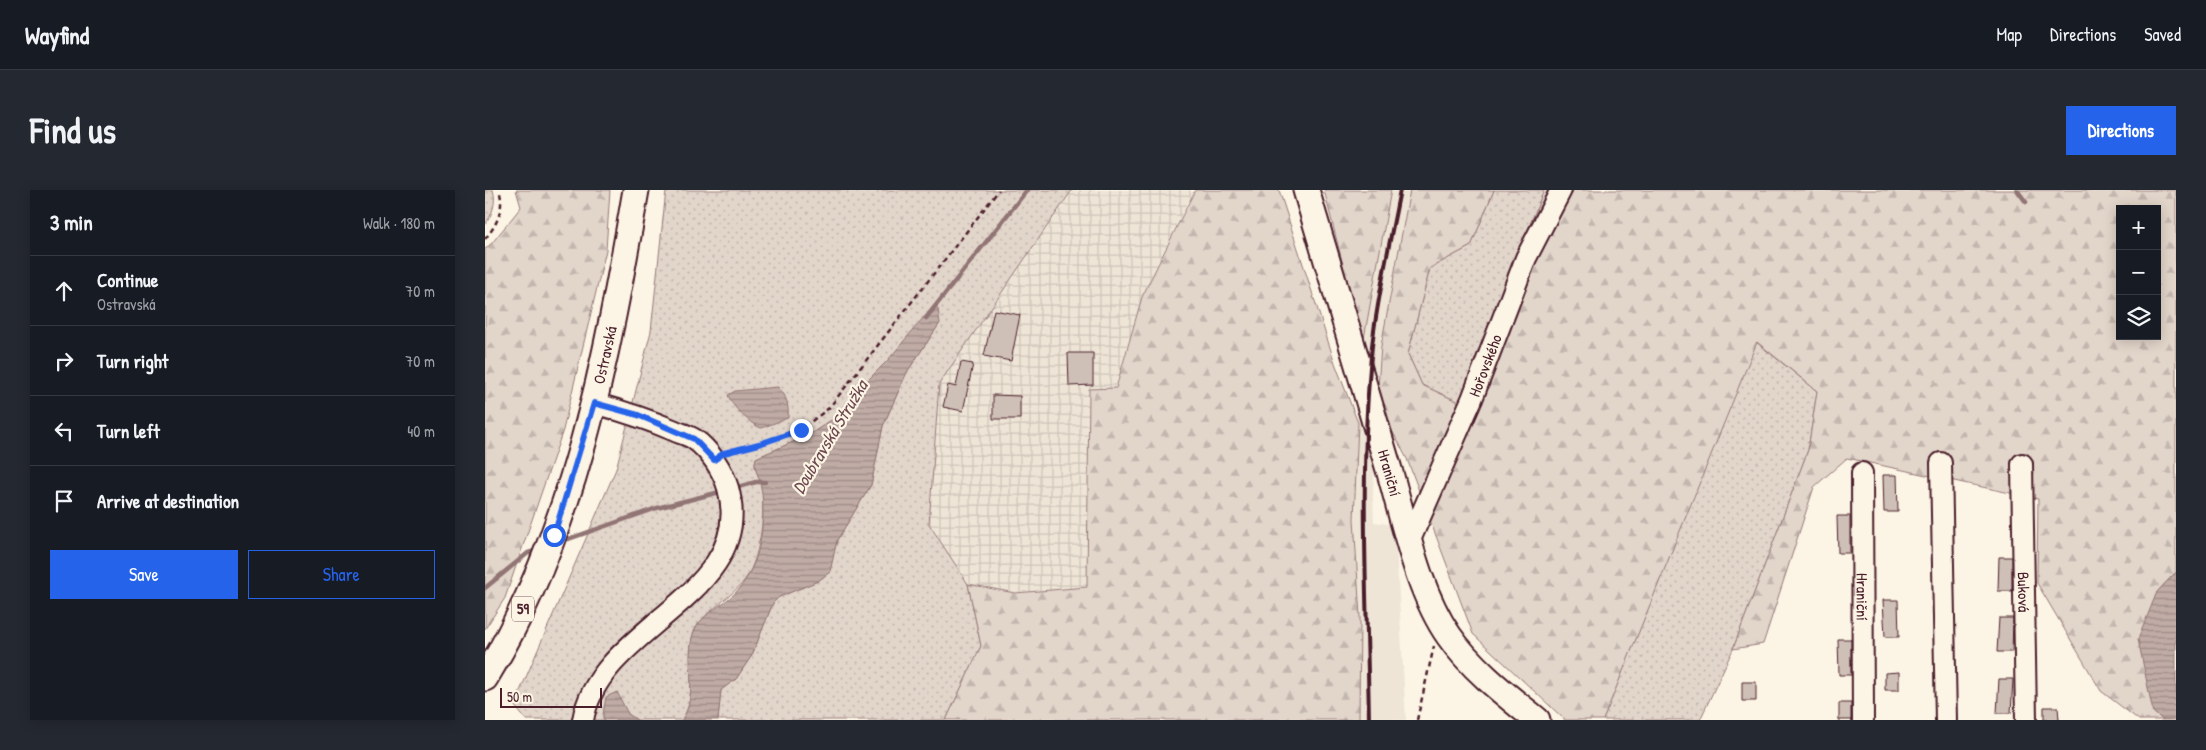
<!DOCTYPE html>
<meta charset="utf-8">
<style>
:root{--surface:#171b24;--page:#242831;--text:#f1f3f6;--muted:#9ea1a6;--line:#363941;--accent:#2563eb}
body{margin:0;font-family:"Patrick Hand",sans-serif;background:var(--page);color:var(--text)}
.controls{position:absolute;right:15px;top:15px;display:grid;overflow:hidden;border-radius:0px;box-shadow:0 2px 12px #0003}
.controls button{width:45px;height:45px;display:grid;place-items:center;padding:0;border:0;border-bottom:1px solid var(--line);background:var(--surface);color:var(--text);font:25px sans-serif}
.scale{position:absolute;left:15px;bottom:12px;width:102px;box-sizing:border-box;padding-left:5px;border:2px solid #4a1f2b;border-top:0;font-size:14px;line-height:18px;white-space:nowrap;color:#4a1f2b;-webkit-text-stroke:4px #fcf5e5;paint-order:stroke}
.stop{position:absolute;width:15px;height:15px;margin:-11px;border:4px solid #2563eb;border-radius:50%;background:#fff}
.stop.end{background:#2563eb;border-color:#fff;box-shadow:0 1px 5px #0008}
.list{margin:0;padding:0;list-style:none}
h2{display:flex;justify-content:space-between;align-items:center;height:65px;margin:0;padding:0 20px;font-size:21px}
h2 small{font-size:16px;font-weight:400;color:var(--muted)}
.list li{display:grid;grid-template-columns:32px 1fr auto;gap:15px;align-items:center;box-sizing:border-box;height:70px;padding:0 20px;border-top:1px solid var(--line)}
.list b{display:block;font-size:19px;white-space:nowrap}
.list p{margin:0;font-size:16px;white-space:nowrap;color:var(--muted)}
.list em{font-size:16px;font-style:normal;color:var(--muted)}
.actions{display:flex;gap:10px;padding:15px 20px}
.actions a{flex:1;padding:11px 0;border:1px solid var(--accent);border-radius:0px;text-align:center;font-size:18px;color:var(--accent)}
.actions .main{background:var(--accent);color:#fff}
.icon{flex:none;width:28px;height:28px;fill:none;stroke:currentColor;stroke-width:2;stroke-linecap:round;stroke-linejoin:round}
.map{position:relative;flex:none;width:1691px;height:530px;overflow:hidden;border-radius:0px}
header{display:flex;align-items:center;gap:30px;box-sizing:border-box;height:70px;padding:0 25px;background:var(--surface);border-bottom:1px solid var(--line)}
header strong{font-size:24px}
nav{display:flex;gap:28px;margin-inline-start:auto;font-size:18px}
.intro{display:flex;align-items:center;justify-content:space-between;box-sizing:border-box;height:120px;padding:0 30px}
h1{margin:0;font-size:35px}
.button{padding:12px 22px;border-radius:0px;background:var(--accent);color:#fff;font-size:18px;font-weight:700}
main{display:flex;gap:30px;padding:0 30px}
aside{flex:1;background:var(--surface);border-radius:0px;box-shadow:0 2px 12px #0003}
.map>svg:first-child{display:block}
.built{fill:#eee5d7}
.industrial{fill:url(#industrial-grid)}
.grass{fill:url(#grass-dots);stroke:#967a7a}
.forest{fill:url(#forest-firs);stroke:#967a7a;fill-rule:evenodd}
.water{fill:url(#water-rules);stroke:#917474}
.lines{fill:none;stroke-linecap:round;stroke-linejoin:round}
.stream{stroke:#917474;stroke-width:4.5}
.building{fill:#cfc0b7;stroke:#4a1f2b}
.minor-casing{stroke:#4a1f2b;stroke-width:24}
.major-casing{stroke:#4a1f2b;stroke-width:29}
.path{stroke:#4a1f2b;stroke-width:2.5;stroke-dasharray:5 4;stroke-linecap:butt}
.minor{stroke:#fcf5e5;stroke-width:20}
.major{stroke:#fcf5e5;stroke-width:25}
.rail{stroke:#4a1f2b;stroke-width:4}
.route{stroke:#2563eb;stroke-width:6}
.labels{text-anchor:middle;stroke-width:4.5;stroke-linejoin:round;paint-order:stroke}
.shield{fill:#fcf5e5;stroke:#7f5f63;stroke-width:1}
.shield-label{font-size:15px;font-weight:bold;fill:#4a1f2b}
.street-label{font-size:16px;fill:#4a1f2b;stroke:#fcf5e5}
.water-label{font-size:18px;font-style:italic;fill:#6d4950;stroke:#fcf5e5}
</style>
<header>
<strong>Wayfind</strong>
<nav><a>Map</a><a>Directions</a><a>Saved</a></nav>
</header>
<div class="intro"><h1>Find us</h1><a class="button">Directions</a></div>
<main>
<aside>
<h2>3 min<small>Walk · 180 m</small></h2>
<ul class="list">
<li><svg class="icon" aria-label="ahead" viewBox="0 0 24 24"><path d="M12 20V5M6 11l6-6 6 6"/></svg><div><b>Continue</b><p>Ostravská</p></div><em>70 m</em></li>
<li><svg class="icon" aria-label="right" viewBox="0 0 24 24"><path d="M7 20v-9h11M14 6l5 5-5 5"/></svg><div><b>Turn right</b></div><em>70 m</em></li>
<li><svg class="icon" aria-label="left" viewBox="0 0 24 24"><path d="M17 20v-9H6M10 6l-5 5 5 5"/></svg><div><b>Turn left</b></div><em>40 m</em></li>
<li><svg class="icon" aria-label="arrive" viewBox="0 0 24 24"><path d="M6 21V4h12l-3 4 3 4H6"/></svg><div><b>Arrive at destination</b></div></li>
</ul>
<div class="actions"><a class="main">Save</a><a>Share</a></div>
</aside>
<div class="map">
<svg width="1691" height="530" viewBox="0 0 1691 530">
<defs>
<pattern id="industrial-grid" width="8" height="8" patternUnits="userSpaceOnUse" patternTransform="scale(1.25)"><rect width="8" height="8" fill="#eee5d7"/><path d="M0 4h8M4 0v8" fill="none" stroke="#cec4b9"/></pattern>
<pattern id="grass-dots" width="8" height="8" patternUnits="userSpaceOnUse" patternTransform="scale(1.25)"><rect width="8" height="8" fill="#e2d5ca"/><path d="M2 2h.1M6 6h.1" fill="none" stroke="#c3b6ae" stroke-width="1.8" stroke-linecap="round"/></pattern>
<pattern id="forest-firs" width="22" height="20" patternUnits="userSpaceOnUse" patternTransform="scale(1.25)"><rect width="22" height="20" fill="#e2d5ca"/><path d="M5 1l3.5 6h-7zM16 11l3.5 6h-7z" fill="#c3b6ae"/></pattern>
<pattern id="water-rules" width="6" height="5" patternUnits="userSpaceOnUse" patternTransform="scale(1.25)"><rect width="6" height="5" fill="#c0aca5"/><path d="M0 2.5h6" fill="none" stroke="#9e8b87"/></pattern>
</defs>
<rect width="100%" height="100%" fill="#fcf5e5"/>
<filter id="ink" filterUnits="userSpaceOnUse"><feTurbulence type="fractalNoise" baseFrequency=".02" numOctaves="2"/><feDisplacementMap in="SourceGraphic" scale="10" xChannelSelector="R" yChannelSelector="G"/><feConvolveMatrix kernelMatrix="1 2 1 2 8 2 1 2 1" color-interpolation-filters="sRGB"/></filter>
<g filter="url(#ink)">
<path class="built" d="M906 0H925L896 156 888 303 889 332 910 335 921 530H874L875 427 869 329 873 211 878 154Z"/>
<path class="industrial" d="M587 0H705L707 3 657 107 630 199H604L602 397 530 403 483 394 444 334 454 194Z"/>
<path class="grass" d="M0 0H8C12 12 7 25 0 35Z
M181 0H587L454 194 444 334 483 394 496 456 461 530H233L236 500 251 489 267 465 288 413 294 407 333 391 344 382 352 350 386 295 398 236 422 182 455 133 403 170 373 200 351 227 324 245 271 268C268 279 273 282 276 293 281 317 276 357 266 379 254 408 213 420 207 448 201 475 213 505 197 530H152L143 524 118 525 119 530H41L29 515 131 279 166 141Z
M1009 0H1059L974 212 937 195 923 164 945 78 986 56Z
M1271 152 1332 201 1323 260 1248 459 1215 530H1118Z"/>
<path class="forest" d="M31 0H125L121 60 78 240 20 408 0 439V59L7 53 36 17Z
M710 0H794L850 173 873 233 869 329 875 427 874 530H461L496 456 483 394 530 403 602 397 604 199 631 198 657 107Z
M839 0H906L878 154Z
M925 0H1009L986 56 945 78 923 164 937 195 974 212 1059 0H1691V382L1672 402 1668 522 1678 530H1654L1616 501 1552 393 1553 309 1362 268 1329 297 1278 454 1248 459 1323 260 1332 201 1272 152 1118 530H1080L988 444 922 269 892 212 896 156ZM1635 19H1672V146H1635Z"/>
<path class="water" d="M453 119 455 133 422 182 398 236 386 295 352 350 345 382 333 391 294 407 288 413 267 465 251 489 236 500 233 530H197C213 505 201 475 207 448 212 424 240 416 254 399 262 389 270 374 273 361 278 344 280 310 275 293 273 282 268 279 271 268L324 245 351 227 373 200 403 170 438 128Z
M293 197C302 205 304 217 303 228L276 238C265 234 247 217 243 205L250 201Z
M1691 382V530H1678L1668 522 1653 449 1672 402Z
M132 502 143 524 152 530H119L118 525 121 507Z"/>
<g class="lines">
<path class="stream" d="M1532 0 1541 12
M441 128 542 0
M249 298 271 292H280
M75 352 172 318 239 301
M0 398 43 363 53 360"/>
</g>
<path class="building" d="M509 120 535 125 526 171 499 166Z
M583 163H608V195L584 196Z
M476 172 488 174 478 221 458 217 463 195 471 197Z
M508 205 535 206V229H508Z
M1398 285H1412L1413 322H1399Z
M1352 326H1365V363H1353Z
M1514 367H1527V401H1513Z
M1398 410H1413L1414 447H1400Z
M1514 428H1528L1527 462H1512Z
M1353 449H1366V485H1354Z
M1414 482V500H1400V483Z
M1514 489H1528L1526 523H1512Z
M1257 492H1271V511H1257Z
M1354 513H1366V530H1354Z
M1559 517H1573L1574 530H1559Z"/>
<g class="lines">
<defs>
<g id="minor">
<path d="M1456 273 1461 530"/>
<path id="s1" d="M1537 274 1541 530"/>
<path id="s2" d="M1377 283 1378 530"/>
<path id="s3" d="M925 350 987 209 1041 68 1076 0"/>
<path d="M98 530C114 435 273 405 243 298 238 281 225 260 209 249 203 245 194 243 188 240 162 229 137 221 109 213"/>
</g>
<g id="major">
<path id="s4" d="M821 0C849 95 877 189 905 283 920 335 933 402 964 446 987 479 1021 505 1052 530"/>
<path id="s5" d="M0 488C90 341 122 168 151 0"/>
</g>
</defs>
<use href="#minor" class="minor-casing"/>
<use href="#major" class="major-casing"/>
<path class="path" d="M0 49C12 35 20 18 14 0
M243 262 274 254 315 240 344 218 514 0
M932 530 949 456"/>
<use href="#minor" class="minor"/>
<use href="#major" class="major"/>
<path class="rail" d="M884 530C882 405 874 281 887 156 893 104 905 52 915 0"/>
</g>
</g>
<g class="lines" filter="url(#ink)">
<path class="route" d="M69 345 109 213 153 225 209 249 229 270 239 263 274 254 316 240"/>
</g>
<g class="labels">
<rect class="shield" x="27" y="406.5" width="22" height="25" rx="4"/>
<g class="shield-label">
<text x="38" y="424">59</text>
</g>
<g class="street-label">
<text dy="6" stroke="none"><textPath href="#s5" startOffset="346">Ostravská</textPath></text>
<text dy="6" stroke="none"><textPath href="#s3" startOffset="190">Hořovského</textPath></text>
<text dy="6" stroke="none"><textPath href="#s4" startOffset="295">Hraniční</textPath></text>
<text dy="6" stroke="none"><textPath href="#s1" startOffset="128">Buková</textPath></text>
<text dy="6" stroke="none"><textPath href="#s2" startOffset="124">Hraniční</textPath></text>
</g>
<g class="water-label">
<text transform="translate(345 247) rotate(-59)" y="6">Doubravská Stružka</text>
</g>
</g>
</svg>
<div class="controls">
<button>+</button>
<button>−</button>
<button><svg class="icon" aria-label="layers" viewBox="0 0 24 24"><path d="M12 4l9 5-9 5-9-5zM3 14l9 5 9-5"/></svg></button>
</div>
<div class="scale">50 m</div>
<div class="stop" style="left:69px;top:345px"></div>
<div class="stop end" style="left:316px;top:240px"></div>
</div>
</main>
